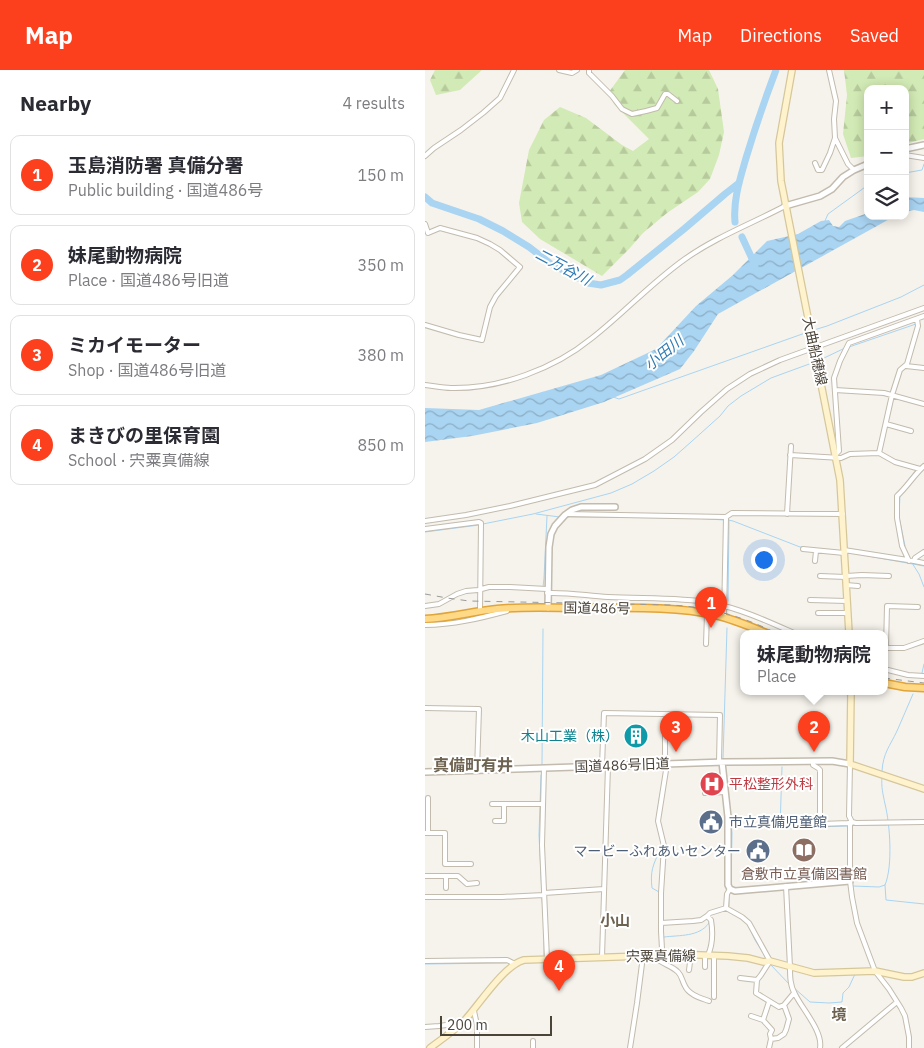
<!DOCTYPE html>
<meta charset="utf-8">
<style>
:root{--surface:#fff;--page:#f7f7f7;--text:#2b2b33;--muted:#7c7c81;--line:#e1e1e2;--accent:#fc3f1d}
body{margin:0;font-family:"IBM Plex Sans","Noto Sans JP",sans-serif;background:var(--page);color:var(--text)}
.controls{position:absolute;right:15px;top:15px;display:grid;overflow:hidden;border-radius:10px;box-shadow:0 2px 12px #0003}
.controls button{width:45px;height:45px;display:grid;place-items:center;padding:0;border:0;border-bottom:1px solid var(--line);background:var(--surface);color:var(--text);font:25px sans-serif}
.scale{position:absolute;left:15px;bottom:12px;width:112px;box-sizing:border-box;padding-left:5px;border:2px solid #4b4439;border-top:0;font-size:14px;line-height:18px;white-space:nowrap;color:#4b4439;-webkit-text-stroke:4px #fff;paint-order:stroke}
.you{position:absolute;left:338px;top:489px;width:18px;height:18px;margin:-12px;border:4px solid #fff;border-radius:50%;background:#1a73e8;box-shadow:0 0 0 8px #1a73e833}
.badge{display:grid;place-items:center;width:32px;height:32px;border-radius:50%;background:var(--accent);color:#fff;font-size:16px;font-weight:700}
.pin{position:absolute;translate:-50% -41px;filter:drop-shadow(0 1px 2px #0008)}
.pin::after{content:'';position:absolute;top:26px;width:18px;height:15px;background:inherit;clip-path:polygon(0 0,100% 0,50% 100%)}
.popup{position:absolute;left:315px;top:560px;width:148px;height:65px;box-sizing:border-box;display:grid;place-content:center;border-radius:10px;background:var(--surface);filter:drop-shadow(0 1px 4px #0005);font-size:16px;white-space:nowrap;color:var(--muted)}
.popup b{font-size:19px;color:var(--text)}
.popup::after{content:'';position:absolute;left:50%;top:100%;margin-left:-10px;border:10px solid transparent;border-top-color:var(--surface)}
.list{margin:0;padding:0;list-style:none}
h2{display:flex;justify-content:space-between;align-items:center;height:65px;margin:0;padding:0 20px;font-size:21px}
h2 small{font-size:16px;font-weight:400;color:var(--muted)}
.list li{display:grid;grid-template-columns:32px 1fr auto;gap:15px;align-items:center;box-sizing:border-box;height:80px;margin:0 10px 10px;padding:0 10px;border:1px solid var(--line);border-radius:10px}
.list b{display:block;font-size:19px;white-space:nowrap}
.list p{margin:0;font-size:16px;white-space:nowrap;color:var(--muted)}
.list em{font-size:16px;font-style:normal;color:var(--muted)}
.icon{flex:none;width:28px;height:28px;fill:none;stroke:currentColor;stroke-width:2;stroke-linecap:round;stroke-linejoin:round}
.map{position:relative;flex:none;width:499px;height:978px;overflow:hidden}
header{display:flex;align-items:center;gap:30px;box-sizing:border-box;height:70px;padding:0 25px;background:var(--accent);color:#fff}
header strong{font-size:24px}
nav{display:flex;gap:28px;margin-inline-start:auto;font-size:18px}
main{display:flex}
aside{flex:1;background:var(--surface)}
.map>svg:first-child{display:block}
.forest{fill:url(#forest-firs)}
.water{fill:url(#water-waves)}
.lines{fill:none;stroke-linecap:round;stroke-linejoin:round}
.stream{stroke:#a9d4f2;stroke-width:1}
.river{stroke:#a9d4f2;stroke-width:7}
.minor-casing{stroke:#c2bbae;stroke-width:6}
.tertiary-casing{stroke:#c2bbae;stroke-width:8}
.secondary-casing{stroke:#d6c79b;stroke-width:8}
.trunk-casing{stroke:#e0a43c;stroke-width:9}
.minor{stroke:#fff;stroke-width:4}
.tertiary{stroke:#fff;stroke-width:5}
.secondary{stroke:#fff3cd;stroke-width:5.5}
.trunk{stroke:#ffd985;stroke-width:6}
.rail{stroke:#9a9a9a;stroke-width:1;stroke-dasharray:6 6;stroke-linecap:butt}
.labels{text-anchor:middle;stroke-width:4;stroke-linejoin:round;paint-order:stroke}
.street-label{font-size:14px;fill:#4b4439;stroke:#fff}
.culture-label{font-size:14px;fill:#0d838f;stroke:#fff;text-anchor:end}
.health-label{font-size:14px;fill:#be3a42;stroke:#fff;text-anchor:start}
.service-label{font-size:14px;fill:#4e5e75;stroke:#fff;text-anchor:start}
.education-label{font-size:14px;fill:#785e54;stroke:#fff}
.water-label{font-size:15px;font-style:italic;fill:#2e7ab2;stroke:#fff}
.neighbourhood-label{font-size:15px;font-weight:bold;fill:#6e6250;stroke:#fff}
.quarter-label{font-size:16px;font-weight:bold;fill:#6e6250;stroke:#fff}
</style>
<header>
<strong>Map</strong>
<nav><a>Map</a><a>Directions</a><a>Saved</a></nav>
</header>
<main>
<aside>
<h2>Nearby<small>4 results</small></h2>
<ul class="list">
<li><span class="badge">1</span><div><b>玉島消防署 真備分署</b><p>Public building · 国道486号</p></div><em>150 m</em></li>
<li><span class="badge">2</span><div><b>妹尾動物病院</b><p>Place · 国道486号旧道</p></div><em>350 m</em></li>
<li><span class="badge">3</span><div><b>ミカイモーター</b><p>Shop · 国道486号旧道</p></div><em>380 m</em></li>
<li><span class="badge">4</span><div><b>まきびの里保育園</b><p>School · 宍粟真備線</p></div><em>850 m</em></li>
</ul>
</aside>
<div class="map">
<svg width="499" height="978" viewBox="0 0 499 978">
<defs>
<pattern id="forest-firs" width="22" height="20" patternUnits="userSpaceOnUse" patternTransform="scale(1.25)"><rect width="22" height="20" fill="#d2eab5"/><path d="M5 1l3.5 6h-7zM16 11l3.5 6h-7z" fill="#b6ca9c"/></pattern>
<pattern id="water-waves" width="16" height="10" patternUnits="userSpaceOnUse" patternTransform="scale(1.25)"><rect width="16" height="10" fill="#a9d4f2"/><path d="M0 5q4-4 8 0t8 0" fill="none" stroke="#8caec5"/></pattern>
</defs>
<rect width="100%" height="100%" fill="#f6f3ec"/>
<path class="forest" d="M10 0H57L35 20 11 25 5 10Z
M200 0H284L293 19 299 62 294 85 285 109 273 122 242 143 218 163 204 179 177 206 115 169 97 152 94 133 104 80 119 50 135 37 161 48 197 75 208 81 224 69 189 34 184 22Z
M419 0H499V69L480 74V19H443V86L426 88 418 64 422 25Z"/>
<path class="water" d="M480 127 499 128V142L489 140 480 142Z
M443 143V146H470L293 244 269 281 255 299 179 332 112 353 47 366 0 372V338L54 340 176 305 231 279 271 236 308 205 342 171 373 164 396 151 404 150 408 156 414 157 420 151Z"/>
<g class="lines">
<path class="stream" d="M480 103 497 100 499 94
M400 151 403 144 443 115
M389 260 402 256 476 227 499 215
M424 277 491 254
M397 289 420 278
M188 327 194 329 383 262
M475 421 490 401 499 393
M475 425 474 447 480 476
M111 444 135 447
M141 447 269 448 299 450
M303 450 308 451 375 477H379
M58 454 108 444 186 423 207 414 229 401 249 387 266 372 295 346 303 336 316 326 346 308 387 293
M0 462 54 455
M443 486 499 496
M487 493 494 504 499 517
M118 517 119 508 122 446
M303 531 304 450
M497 603 499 594
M298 689 302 558
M117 695 118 559
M357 697 355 758 422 756
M300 699 307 763 306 815
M189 700 240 698
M457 701C458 683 465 676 472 661 477 649 483 636 488 624
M116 705 114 765 117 824
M476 750H491
M428 755H462
M234 764 231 751 235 724
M460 815 461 830 499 834
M428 816 454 817 460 815C468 796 465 754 460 734 458 724 456 717 457 707
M234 824V822L227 818C225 801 228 795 235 780L237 778
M117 828 119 853
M304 837V824
M322 853 330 870 342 889
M239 867C255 865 274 867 284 853V850
M119 886V872
M0 894 81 893
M345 894 365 915
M368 917 385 932 404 933 417 932 418 923 424 917 430 904"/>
<path class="river" d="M0 127 7 133 54 149 78 161 104 177 126 194 163 213 176 215 195 210 202 205 259 159 300 124 314 113
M310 152C308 130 315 109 321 88 330 58 340 29 351 0
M317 167 330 195"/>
<defs>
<path id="minor" d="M134 0 147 3 152 0
M164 0V3L187 26 197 39 207 44 221 41 232 38 240 24H243L252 31
M404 0 411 31 409 49 410 68 423 94 429 100
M480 85 499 88
M0 86 9 78 36 60 58 43 75 28 89 0
M390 93 393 100H397L405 83 410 68
M0 154 3 163 15 158 52 168 65 174 75 180 95 197 71 226 65 237 57 270 34 265 0 255
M481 296 499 298
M0 315C9 316 18 318 26 318 75 319 129 299 167 268 199 243 226 213 260 189 291 167 326 154 360 136
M410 320 459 323 499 334
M461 354 486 361
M454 383 470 392 495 399
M411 384 414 381 409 308 415 291 424 273 499 246
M365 385 416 388 425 384 454 383 467 325 475 300 482 294 493 256 492 249
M142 444 301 447 307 443 418 444
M362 444 366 376
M0 451 41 445 85 436 170 415 220 389 247 370 276 342 302 319 325 304 355 290 499 238
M0 459 54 452 56 453 55 541
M378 479 419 483
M419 480 489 491 490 488 499 482
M390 491 391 481
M484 491 477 476 472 448V426C482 417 489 405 499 396
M489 491 499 493
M395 506 421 507
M421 506 437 505 464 506
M421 515 433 516
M122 523C143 522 163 526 183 527 218 529 253 527 287 533 316 539 342 551 369 563
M385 530 422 531
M0 536 14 534 32 524 41 521 53 520 64 517H85L122 519
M393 543H423
M299 548 301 447
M0 555C28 555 56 548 82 541
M281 574 282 544
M459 578H479L499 571
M461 578 462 536 493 537
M459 599 483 605 499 606
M0 638 54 639 52 701
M240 666V694
M388 691V695L393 698 395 700V743L393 746V754
M425 694 424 746 427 752 425 755V811L427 827 432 853 450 901 464 919 476 938 480 946 484 967V978
M177 696 179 643 295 645 294 692
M119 698 117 775 122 889
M280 723 300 722
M3 728V763
M67 734H79V751H70
M79 734H118
M369 755 423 753 427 752 431 753 499 752
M0 763H20V794H46
M0 806H33L42 814 52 813
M21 807V818
M361 816 365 897C365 906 365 916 370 924 377 939 398 961 395 978
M119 823 179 819
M0 827H77L119 825
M301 838 302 824 305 819
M282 846 286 850C288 862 288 874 283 885
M236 853 268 851 276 850 282 846 285 843 301 838 317 847 324 853 345 891 336 905 332 910 331 923 354 937 359 935 369 923
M235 884 237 879 236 861V823L239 776 233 751 242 694
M234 885 235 891C241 895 248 897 253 902 257 906 257 911 260 916 264 925 276 928 284 931
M280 885V897
M177 887 183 696
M0 891 82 890 90 894
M264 900 266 884
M315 908 332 910
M289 927V886
M49 941 52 955V978
M326 946 338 950 347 960 345 964 346 969 344 978
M338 950 344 932
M0 957 14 956 35 953
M346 969 353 968 359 964 361 960 364 949 359 935
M108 971V978
M205 978 212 933 218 886
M417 978 472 932"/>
<path id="tertiary" d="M480 79 499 75
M360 136 395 126 407 119 418 107 429 100 443 94
M123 538 124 477 126 464 130 456 140 445 147 440 156 437H190
M297 692 303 747V815L305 819 310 821 425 811
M0 702 300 692 407 691 425 694"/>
<path id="secondary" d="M367 0 354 73 356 111 415 410 424 563
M426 621 425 694 499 719
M5 978C17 969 29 961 39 951 54 935 79 895 99 890L218 886 247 884 303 886 323 888 339 892 345 891 389 903 450 901 479 907H487L499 903"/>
<path id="trunk" d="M0 549C25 548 48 541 72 539 101 536 131 538 160 538 201 538 250 536 290 545 308 549 324 556 341 563
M459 613 480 617 499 618"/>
</defs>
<use href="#minor" class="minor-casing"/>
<use href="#tertiary" class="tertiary-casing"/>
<use href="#secondary" class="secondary-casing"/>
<use href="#trunk" class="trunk-casing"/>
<use href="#minor" class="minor"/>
<use href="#tertiary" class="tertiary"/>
<use href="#secondary" class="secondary"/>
<use href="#trunk" class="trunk"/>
<path class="rail" d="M0 524 22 528 44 531 246 535C284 537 317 546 351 563
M459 608 499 613"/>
</g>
<defs>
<symbol id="building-disc" viewBox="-11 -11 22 22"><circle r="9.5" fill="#0f9aa8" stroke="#fff"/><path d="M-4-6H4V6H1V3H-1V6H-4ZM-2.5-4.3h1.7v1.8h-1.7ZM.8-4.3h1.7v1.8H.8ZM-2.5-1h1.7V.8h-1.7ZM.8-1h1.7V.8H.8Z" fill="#fff"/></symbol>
<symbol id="hospital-disc" viewBox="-11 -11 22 22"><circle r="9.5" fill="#e0444e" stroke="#fff"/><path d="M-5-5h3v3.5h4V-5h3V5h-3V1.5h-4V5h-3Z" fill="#fff"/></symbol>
<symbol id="civic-disc" viewBox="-11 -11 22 22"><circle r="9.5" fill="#5c6f8a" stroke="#fff"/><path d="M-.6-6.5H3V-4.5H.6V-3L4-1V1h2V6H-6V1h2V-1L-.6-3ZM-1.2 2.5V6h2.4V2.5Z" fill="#fff"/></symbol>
<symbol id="library-disc" viewBox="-11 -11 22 22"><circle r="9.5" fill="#8d6e63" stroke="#fff"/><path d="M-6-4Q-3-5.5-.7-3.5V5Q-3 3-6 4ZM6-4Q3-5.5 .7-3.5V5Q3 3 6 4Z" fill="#fff"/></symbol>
</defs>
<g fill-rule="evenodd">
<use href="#building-disc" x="197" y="652" width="28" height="28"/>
<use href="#hospital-disc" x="273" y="700" width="28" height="28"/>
<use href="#civic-disc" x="272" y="738" width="28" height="28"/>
<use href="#library-disc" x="365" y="766" width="28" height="28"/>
<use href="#civic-disc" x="319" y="767" width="28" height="28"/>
</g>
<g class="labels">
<g class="street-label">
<text transform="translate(390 281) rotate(78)" y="5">大曲船穂線</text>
<text transform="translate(172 538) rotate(1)" y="5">国道486号</text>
<text transform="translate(197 695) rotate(-2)" y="5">国道486号旧道</text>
<text transform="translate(236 886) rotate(-1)" y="5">宍粟真備線</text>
</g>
<g class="culture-label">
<text x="194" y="671">木山工業（株）</text>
</g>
<g class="health-label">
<text x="304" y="719">平松整形外科</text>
</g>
<g class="service-label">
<text x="304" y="757">市立真備児童館</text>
<text x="316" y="786" text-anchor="end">マービーふれあいセンター</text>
</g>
<g class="education-label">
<text x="379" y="809">倉敷市立真備図書館</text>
</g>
<g class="water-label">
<text transform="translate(138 197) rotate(28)" y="5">二万谷川</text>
<text transform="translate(239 283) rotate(-39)" y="5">小田川</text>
</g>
<g class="neighbourhood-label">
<text x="190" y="856">小山</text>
<text x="414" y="950">境</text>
</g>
<g class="quarter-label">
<text x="48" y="701">真備町有井</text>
</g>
</g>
</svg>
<div class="controls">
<button>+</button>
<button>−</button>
<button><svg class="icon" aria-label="layers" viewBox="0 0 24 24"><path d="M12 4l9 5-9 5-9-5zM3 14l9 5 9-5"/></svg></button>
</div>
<div class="scale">200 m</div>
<div class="you"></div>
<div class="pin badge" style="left:286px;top:558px">1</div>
<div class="pin badge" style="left:389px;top:682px">2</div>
<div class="popup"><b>妹尾動物病院</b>Place</div>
<div class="pin badge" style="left:251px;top:682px">3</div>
<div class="pin badge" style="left:134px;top:921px">4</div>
</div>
</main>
